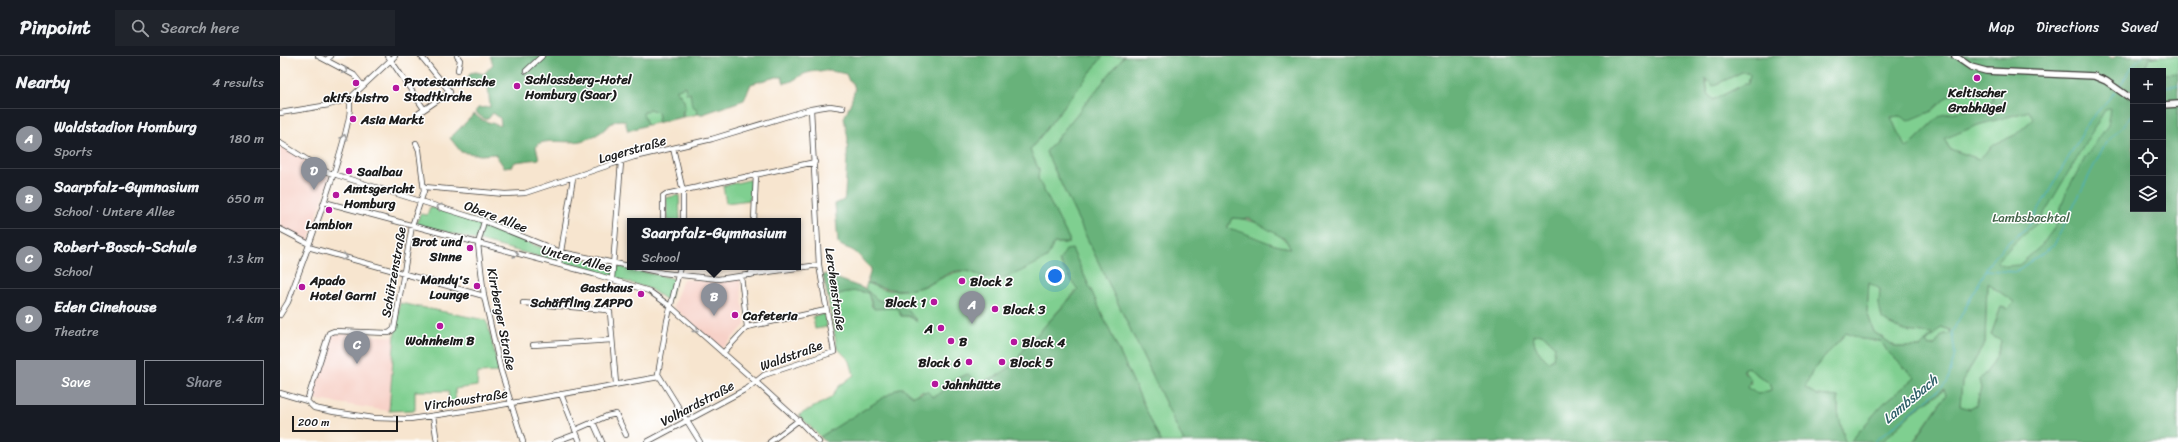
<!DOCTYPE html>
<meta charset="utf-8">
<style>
:root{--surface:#171b24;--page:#20242c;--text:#f1f3f6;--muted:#9ea1a6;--line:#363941;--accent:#8c9099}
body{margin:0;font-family:Sriracha,sans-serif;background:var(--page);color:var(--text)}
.controls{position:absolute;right:12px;top:12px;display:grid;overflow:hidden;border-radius:0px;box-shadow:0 4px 16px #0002}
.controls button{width:36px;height:36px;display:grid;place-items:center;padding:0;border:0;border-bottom:1px solid var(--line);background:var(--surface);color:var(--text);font:20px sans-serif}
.scale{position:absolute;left:12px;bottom:10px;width:106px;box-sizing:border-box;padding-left:4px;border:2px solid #1c1c1c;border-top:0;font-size:11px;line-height:14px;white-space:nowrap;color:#1c1c1c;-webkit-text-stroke:3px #fff;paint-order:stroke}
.you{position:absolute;left:775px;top:220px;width:14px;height:14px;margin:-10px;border:3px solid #fff;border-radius:50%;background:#1a73e8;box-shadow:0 0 0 6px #1a73e833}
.badge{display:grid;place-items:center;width:26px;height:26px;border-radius:50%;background:var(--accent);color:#fff;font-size:13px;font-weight:700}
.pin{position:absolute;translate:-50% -33px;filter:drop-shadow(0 1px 2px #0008)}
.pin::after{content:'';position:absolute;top:21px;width:14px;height:12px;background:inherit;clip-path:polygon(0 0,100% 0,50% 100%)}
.popup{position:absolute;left:347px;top:162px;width:174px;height:52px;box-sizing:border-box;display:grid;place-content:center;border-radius:0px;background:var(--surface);filter:drop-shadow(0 1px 3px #0005);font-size:13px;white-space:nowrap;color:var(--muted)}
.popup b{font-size:15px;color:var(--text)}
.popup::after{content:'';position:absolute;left:50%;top:100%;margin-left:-8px;border:8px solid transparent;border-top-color:var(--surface)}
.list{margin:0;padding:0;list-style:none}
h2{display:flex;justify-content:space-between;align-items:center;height:52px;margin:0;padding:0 16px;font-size:17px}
h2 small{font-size:13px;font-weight:400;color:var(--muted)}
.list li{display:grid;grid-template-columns:26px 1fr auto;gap:12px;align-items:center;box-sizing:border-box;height:60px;padding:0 16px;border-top:1px solid var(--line)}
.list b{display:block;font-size:15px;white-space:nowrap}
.list p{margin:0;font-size:13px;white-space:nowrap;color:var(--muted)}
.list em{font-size:13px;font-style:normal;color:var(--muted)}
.actions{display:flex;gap:8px;padding:12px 16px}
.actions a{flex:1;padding:9px 0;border:1px solid var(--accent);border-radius:0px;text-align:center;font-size:14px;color:var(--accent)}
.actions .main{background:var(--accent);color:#fff}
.icon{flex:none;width:22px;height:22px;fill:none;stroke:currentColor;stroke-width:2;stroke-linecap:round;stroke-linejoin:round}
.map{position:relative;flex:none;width:1898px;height:386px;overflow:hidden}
header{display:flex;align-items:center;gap:24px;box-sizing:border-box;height:56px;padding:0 20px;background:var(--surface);border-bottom:1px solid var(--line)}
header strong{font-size:19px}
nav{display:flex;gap:22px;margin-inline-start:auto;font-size:14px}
.search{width:280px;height:36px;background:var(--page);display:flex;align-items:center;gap:10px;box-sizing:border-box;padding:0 14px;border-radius:0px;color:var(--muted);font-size:15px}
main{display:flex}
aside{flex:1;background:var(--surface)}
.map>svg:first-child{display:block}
.built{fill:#f7d1c8}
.green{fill:#7fcf90;stroke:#4e7656}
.forest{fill:#67b27a;stroke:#42674b;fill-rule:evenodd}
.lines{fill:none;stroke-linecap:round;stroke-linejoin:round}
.stream{stroke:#47b0c6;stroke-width:1}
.minor-casing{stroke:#3d3a37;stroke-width:6}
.major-casing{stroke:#3d3a37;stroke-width:8}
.minor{stroke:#fff;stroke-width:4.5}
.major{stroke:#fff;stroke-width:5.5}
.oneway{stroke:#999}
.poi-dot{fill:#b5179e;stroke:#fff;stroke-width:1.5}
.labels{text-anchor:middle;stroke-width:3;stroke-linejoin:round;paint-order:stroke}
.poi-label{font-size:13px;font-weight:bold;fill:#1c1c1c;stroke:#fff;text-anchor:start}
.street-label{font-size:13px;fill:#1c1c1c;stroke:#fff}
.park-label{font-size:13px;fill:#44644a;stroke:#fff}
.water-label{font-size:14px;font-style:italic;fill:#2f5f68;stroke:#fff}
</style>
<header>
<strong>Pinpoint</strong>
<div class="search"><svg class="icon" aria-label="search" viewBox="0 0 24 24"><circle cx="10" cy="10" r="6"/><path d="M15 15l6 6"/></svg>Search here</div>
<nav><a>Map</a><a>Directions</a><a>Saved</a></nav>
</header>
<main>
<aside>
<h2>Nearby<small>4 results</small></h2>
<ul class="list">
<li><span class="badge">A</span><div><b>Waldstadion Homburg</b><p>Sports</p></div><em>180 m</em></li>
<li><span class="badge">B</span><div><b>Saarpfalz-Gymnasium</b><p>School · Untere Allee</p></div><em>650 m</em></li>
<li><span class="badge">C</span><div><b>Robert-Bosch-Schule</b><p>School</p></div><em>1.3 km</em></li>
<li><span class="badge">D</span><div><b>Eden Cinehouse</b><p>Theatre</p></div><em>1.4 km</em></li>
</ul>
<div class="actions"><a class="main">Save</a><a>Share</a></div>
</aside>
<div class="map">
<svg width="1898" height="386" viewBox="0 0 1898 386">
<rect width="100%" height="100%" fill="#fff"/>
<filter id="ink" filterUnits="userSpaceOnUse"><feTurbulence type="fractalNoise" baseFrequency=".025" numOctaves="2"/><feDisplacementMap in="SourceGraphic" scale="8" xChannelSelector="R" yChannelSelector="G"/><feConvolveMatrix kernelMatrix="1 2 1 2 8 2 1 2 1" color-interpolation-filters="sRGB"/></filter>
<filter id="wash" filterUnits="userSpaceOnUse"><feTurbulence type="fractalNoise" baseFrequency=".012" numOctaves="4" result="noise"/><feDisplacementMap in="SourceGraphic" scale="16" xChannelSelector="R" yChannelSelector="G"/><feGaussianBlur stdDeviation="0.9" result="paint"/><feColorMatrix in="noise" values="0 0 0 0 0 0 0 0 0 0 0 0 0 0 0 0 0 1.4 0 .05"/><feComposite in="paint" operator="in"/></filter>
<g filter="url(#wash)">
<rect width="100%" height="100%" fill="#f7e5cf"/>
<path class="built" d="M0 89 50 120 28 188 0 175Z
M403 223 424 225 460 223 465 269 442 293 393 251Z
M54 277 115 281 109 355 31 343 50 280Z"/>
<path class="green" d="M823 0H844L766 96 904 386H881L792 193 779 206 798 233 744 293 735 308 717 320 699 327 687 318 668 327C666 334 660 338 653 341L642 335 633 340 623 333 619 332 540 381 519 359 551 342 558 331 574 319 570 305 557 292 548 242C560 237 574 233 588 237L592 251 618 252 621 260H627L637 264 610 247 598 244 585 233 587 227C594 230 601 233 608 234 618 236 638 233 648 229 664 222 678 210 697 218L774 187H789V183L758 123 759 114 750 94Z
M1839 0H1898V33L1883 36V15H1853V58L1759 210 1718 221 1694 185Z
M1462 16H1468L1470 18 1468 29 1465 28 1433 44 1428 38 1426 22 1433 30Z
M405 30C409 35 417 53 418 58L403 61 404 44 396 33Z
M1687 33 1711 34 1713 44 1702 51 1661 59 1627 92 1617 75 1611 61 1652 55 1667 41Z
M369 53 378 56 379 62 376 67 367 69 363 57Z
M1749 55 1754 63 1735 79 1715 88 1699 103 1670 93 1664 82 1698 69Z
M469 124 472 126 470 144 446 147 443 130Z
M399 139 400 165H388L386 142Z
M150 151 207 168 254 189 289 200 392 222 394 224 390 243 386 244 370 233 309 214 136 168 140 158 147 159Z
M952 162C975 163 998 174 1012 192L997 190 947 172Z
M1589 226 1600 233 1599 248 1656 275 1661 271 1670 274V277L1662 279 1655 289 1648 290 1646 287 1652 280 1641 291H1616L1594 276 1587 256Z
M1707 227 1734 246 1728 253 1721 251 1711 279 1721 285C1717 302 1712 311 1699 324L1701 332 1696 350 1690 353 1680 350 1682 326 1705 287Z
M120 247 205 264 208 269 219 316 198 317 197 330 175 333 176 349 170 350 168 335H135V354L109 355 115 277Z
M545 258 547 271 535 273 533 260Z
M1566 277 1581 283 1601 285 1607 295 1635 322 1603 348 1570 386H1565L1558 356V341L1537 339 1525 332 1533 314Z
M1262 278 1275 290 1273 303 1269 306C1260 298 1254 292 1253 279Z
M1468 311C1475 319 1484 322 1491 329V334L1478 338 1469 333 1468 330 1471 327 1464 313Z
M1665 333 1666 339 1633 386H1602L1634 355Z"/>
<path class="forest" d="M210 0H823L750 94 759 114 758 123 789 183V187H774L767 202C750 210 727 226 707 222 696 219 689 213 677 215 666 217 657 225 647 229 626 237 607 234 587 227L591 212C583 207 582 201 575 196 570 192 563 192 558 187L555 148 564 144 565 138 568 83 564 62 571 46 575 33 573 27 569 25 566 18C553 15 540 13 527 17 519 19 513 27 504 27L502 21H496L471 28 464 44 423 58H418L417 53 412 50 410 37H406L405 30 396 34 404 44 405 51 402 57 403 61 376 67 379 62 378 56 369 53 363 57 367 69 348 75 345 65C335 61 328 71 321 76 315 80 307 84 300 85 289 88 260 81 256 91L259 103 235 106 232 110 224 111 215 98 200 99 181 96 170 82 194 58 202 64 221 70 220 62 213 57 208 63H204L195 56 198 52 210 51 208 30 188 29 186 27 190 17 196 16 204 18 213 8Z
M844 0H1827L1831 3 1837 0H1879L1869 2 1864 15H1853V153H1883V18L1898 17V386H1634L1666 339 1664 333 1634 355 1602 386H1570L1603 348 1635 322 1607 295 1601 285 1581 283 1566 277 1533 314 1525 332 1537 339 1558 341V356L1565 386H904L766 96ZM1462 16H1468L1470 18 1468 28H1465L1433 44 1428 38 1425 22 1433 30ZM1687 33 1711 34 1713 44 1702 51 1661 59 1627 92 1617 75 1611 61 1620 60 1628 65 1652 55 1667 41ZM1831 53 1828 69 1805 102 1786 136 1775 171 1761 190 1739 209 1726 210 1717 206 1739 182 1759 166 1825 54ZM1749 55 1753 63 1735 79 1715 88 1699 103 1670 93 1664 83 1698 69ZM952 162 970 163 1005 183 1011 192C988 190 969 176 947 172ZM1589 227 1600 233 1599 248 1602 263 1623 275 1652 278 1641 291H1616L1594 276 1587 256ZM1707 227 1734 246 1728 253 1721 251 1711 279 1721 285C1717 302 1712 311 1699 324L1701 332 1696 350 1690 353 1680 350 1682 326 1705 287ZM1661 271 1670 274V277L1662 279 1655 289 1648 290 1646 287ZM1262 278 1275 290 1273 303 1269 306C1260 298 1254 292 1253 279ZM1468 311C1475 319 1484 322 1491 329V334L1478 338 1469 333 1468 330 1471 323 1464 316V313Z
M792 193 881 386H546L540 381 619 332H623L633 340 647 335 653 341C660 338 666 334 668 327L688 318 699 327 717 320 735 308 744 293 798 234 779 205 786 194Z
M545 218 585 233 598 244 621 250 630 256 637 266 629 260H621L617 252 594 253 588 237C574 233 560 237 548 242L543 220Z"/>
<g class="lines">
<path class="stream" d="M1839 31 1854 8 1863 0
M1883 31 1898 29
M1706 213 1713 202 1726 188 1749 170 1810 64 1836 35
M1594 386 1667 327 1675 298 1672 276 1706 214 1735 216 1774 189 1825 88 1853 59"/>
</g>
</g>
<g filter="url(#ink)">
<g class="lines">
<defs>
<path id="minor" d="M38 0 74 19 82 29
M108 0 144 53
M177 0 180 4 178 14
M46 4 51 0
M246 15 262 0
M0 57 49 49 69 43 115 0
M139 57 170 36 141 0
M0 87 47 116 204 165 281 196 383 217 438 223 539 209
M393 92 403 135V165
M144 131 225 138 245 137 354 101 432 83 531 53 550 50 563 52
M44 146 314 218 369 235 390 250 475 325 521 367 539 386
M204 165 198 188 204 240 221 315 243 386
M383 165V140L386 138 535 106
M474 165 476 118
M0 173 29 188
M28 191 204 240
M279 208 293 122
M400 211 387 265 378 318 420 386
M471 219 472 211
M461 220 467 271
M332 223 341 106
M243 247 327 254 330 256 336 328
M0 259 8 246C18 218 79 61 69 43
M253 289 332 284
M443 297 467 271 546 254
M0 337 27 345 34 352 54 356 94 362 130 363 198 353 379 321
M281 338 300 386
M27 345 49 277 54 275 109 277 114 273 132 170 144 135 139 94 136 87
M153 360 157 386
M313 366 322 386
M295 374 327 360 336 358 346 379
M275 386 296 378
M367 386 468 332 484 319 554 296 539 209 531 53
M490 386 519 364"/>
<path id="major" d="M1675 0 1691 11 1706 15 1814 20 1826 25 1853 44
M1883 49 1898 48"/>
</defs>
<use href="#minor" class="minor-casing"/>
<use href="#major" class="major-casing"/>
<use href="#minor" class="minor"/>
<use href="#major" class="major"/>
</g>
<defs><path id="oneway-chevron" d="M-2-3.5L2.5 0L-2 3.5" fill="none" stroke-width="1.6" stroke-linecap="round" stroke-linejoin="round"/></defs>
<g class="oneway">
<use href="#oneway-chevron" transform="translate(65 15) rotate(28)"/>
<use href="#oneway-chevron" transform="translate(64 81) rotate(-74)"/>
<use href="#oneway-chevron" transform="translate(159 151) rotate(-162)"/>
<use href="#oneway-chevron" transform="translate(236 198) rotate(14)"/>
<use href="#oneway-chevron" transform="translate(65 201) rotate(15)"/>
<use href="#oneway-chevron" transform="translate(416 274) rotate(41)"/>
</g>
</g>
<g class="poi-dot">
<circle cx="1697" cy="22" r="4"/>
<circle cx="76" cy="27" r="4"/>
<circle cx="237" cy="30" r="4"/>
<circle cx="116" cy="32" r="4"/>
<circle cx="73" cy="63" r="4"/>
<circle cx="69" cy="115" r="4"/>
<circle cx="56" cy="139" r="4"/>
<circle cx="49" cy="154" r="4"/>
<circle cx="190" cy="192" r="4"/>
<circle cx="682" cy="225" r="4"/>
<circle cx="197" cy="230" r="4"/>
<circle cx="22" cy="231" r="4"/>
<circle cx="361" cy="238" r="4"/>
<circle cx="654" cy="246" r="4"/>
<circle cx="715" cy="253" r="4"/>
<circle cx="455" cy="259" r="4"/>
<circle cx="160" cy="270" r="4"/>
<circle cx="661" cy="272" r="4"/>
<circle cx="671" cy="285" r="4"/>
<circle cx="734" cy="286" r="4"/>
<circle cx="689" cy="306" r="4"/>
<circle cx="722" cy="306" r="4"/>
<circle cx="655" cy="328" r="4"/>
</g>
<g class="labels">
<g class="poi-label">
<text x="245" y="28">Schlossberg-Hotel<tspan x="245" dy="15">Homburg (Saar)</tspan></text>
<text x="124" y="30">Protestantische<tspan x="124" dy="15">Stadtkirche</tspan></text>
<text x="1697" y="41" text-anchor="middle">Keltischer<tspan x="1697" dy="15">Grabhügel</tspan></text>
<text x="76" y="46" text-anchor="middle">akifs bistro</text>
<text x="81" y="68">Asia Markt</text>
<text x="77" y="120">Saalbau</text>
<text x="64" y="137">Amtsgericht<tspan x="64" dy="15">Homburg</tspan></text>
<text x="49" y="173" text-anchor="middle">Lambion</text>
<text x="182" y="190" text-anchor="end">Brot und<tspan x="182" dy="15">Sinne</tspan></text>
<text x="189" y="228" text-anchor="end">Mandy's<tspan x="189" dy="15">Lounge</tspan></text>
<text x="30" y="229">Apado<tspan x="30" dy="15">Hotel Garni</tspan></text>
<text x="690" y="230">Block 2</text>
<text x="353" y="236" text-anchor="end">Gasthaus<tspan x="353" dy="15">Schäffling ZAPPO</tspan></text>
<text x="646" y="251" text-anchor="end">Block 1</text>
<text x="723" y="258">Block 3</text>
<text x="463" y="264">Cafeteria</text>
<text x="653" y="277" text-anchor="end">A</text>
<text x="160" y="289" text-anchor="middle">Wohnheim B</text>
<text x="679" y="290">B</text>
<text x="742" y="291">Block 4</text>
<text x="681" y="311" text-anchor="end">Block 6</text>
<text x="730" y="311">Block 5</text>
<text x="663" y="333">Jahnhütte</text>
</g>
<g class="street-label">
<text transform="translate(352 93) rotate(-16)" y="5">Lagerstraße</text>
<text transform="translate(216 160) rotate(21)" y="5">Obere Allee</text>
<text transform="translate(297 202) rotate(15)" y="5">Untere Allee</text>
<text transform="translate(113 216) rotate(-80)" y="5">Schützenstraße</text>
<text transform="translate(556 233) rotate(82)" y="5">Lerchenstraße</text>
<text transform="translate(222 263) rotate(79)" y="5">Kirrberger Straße</text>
<text transform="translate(511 299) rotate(-20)" y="5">Waldstraße</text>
<text transform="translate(186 343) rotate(-9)" y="5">Virchowstraße</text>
<text transform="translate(417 347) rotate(-28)" y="5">Volhardstraße</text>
</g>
<g class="park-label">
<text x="1751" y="166">Lambsbachtal</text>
</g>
<g class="water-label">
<text transform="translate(1630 343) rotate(-40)" y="5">Lambsbach</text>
</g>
</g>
</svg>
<div class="controls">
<button>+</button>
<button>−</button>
<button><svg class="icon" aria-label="locate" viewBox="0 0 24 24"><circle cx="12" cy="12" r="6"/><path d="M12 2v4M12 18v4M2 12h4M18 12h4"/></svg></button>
<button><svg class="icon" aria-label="layers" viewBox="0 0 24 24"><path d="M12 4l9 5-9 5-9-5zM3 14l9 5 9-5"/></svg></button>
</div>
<div class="scale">200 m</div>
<div class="you"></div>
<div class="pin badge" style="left:692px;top:268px">A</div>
<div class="pin badge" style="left:434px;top:260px">B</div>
<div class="popup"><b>Saarpfalz-Gymnasium</b>School</div>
<div class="pin badge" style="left:77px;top:308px">C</div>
<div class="pin badge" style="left:34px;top:134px">D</div>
</div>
</main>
